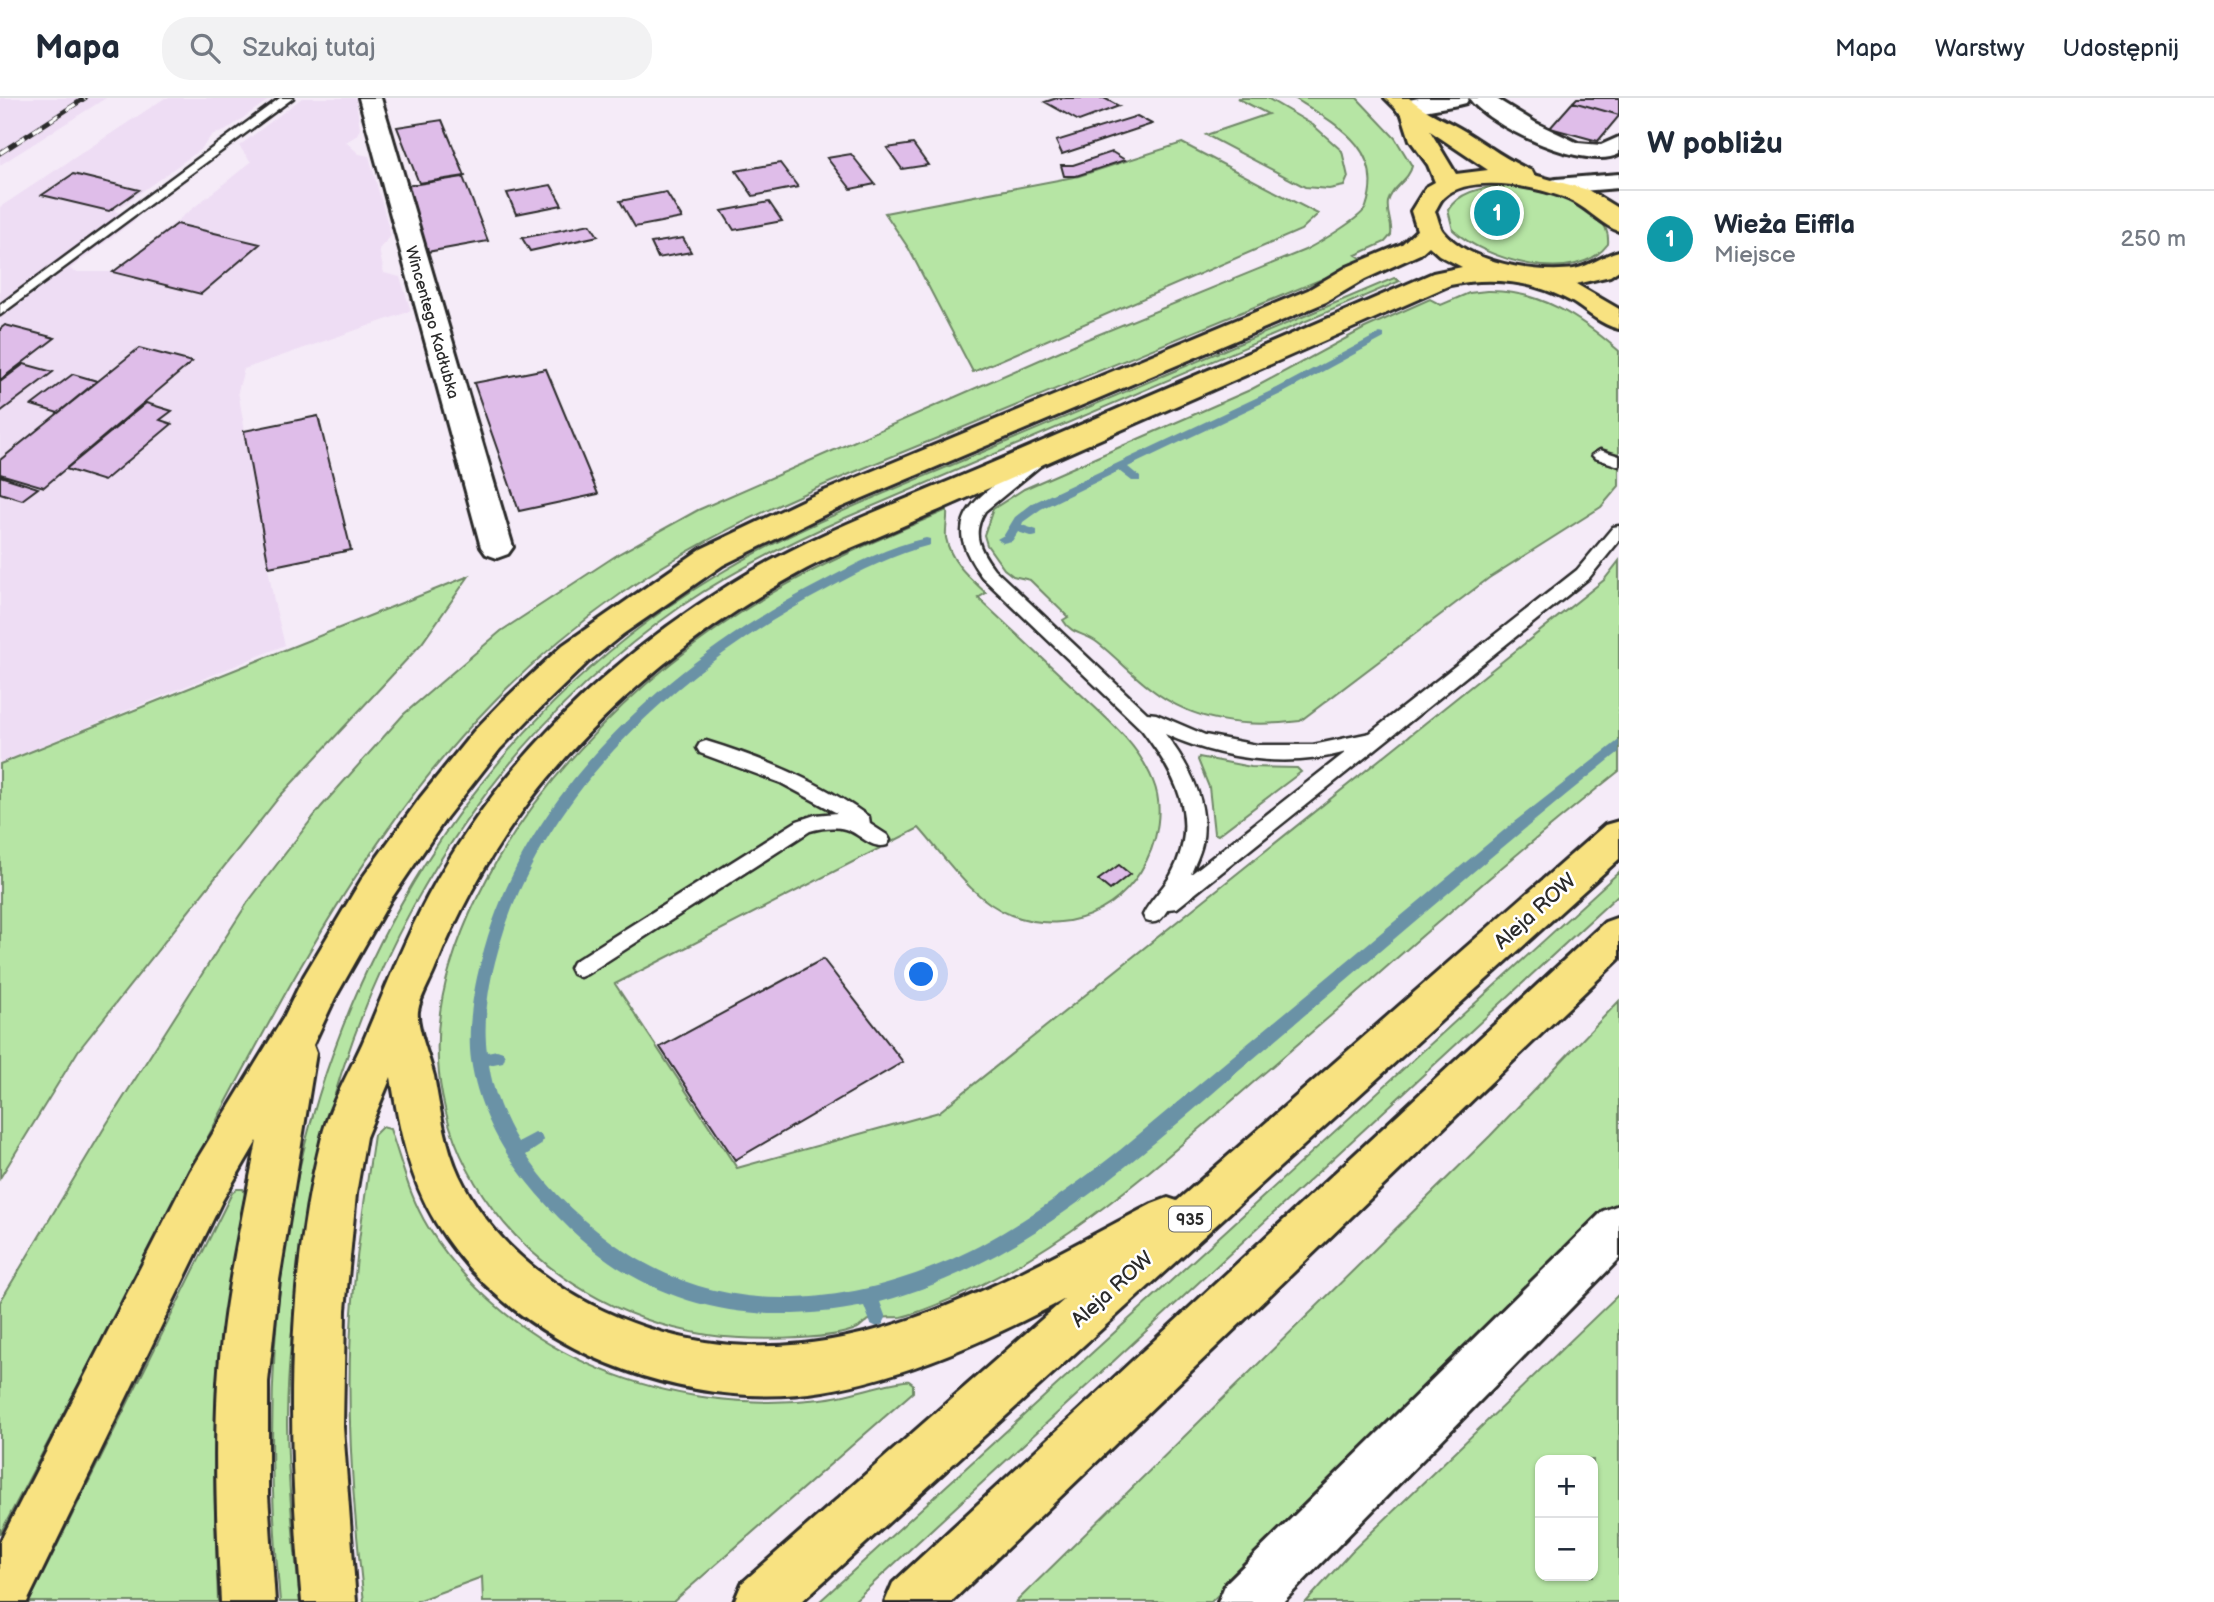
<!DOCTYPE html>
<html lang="pl">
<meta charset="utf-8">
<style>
:root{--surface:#fff;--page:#f2f2f3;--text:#1f2937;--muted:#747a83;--line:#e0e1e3;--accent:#c8321e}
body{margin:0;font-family:"Balsamiq Sans",sans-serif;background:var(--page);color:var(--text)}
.controls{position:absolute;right:21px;bottom:21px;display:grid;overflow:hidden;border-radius:14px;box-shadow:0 2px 5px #0004}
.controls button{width:63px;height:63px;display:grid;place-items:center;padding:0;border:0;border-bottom:2px solid var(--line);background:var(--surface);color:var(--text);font:35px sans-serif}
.you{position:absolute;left:922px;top:877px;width:24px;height:24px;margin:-18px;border:5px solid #fff;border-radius:50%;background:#1a73e8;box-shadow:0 0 0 10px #1a73e833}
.badge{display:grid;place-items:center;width:46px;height:46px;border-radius:50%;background:var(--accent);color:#fff;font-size:23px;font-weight:700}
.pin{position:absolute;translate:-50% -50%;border:4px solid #fff;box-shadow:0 2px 7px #0006}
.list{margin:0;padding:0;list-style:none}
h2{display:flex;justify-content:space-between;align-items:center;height:91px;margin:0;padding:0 28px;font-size:30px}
h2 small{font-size:23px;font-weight:400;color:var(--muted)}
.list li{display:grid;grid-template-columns:46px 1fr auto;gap:21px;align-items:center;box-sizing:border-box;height:98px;padding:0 28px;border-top:2px solid var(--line)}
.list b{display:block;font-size:26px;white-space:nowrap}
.list p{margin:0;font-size:23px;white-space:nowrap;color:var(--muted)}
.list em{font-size:23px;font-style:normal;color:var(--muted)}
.icon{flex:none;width:38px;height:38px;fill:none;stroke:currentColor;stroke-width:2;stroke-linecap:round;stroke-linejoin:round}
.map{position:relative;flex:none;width:1619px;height:1504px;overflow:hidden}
header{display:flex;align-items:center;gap:42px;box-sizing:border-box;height:98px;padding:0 35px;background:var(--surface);border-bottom:2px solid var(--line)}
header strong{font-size:33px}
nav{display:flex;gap:38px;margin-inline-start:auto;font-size:24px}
.search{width:490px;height:63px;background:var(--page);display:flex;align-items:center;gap:18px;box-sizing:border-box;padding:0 24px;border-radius:28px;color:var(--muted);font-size:26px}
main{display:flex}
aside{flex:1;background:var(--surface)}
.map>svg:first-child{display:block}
.built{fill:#eeddf4}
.green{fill:#b6e5a4;stroke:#708868;stroke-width:2;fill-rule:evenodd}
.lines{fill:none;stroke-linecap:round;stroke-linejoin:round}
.stream{fill:#6b92a6;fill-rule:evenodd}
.building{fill:#dfbde9;stroke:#2b2b2b;stroke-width:2}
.lane-casing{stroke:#2b2b2b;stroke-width:5}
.street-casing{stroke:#2b2b2b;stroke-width:6}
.secondary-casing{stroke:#2b2b2b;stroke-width:6}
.primary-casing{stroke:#2b2b2b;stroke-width:6}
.lane{fill:#fff;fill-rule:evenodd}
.street{fill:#fff;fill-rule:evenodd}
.secondary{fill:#fff;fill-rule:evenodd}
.primary{fill:#f8e281;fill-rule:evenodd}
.rail-casing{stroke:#2b2b2b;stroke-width:5}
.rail{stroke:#fff;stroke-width:3.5;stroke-dasharray:10;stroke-linecap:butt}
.labels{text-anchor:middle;stroke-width:5;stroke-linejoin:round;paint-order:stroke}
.far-street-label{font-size:16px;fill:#2b2b2b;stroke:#fff}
.shield{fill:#fff;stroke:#6b6b6b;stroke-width:2}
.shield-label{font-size:16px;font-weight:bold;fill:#2b2b2b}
.near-street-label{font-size:21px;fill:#2b2b2b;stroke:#fff}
</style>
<header>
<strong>Mapa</strong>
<div class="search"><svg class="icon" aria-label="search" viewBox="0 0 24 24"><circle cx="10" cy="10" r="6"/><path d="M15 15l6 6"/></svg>Szukaj tutaj</div>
<nav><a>Mapa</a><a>Warstwy</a><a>Udostępnij</a></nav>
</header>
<main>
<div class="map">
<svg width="1619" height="1504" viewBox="0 0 1619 1504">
<rect width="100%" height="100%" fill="#f5ebf8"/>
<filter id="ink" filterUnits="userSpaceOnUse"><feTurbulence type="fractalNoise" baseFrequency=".0143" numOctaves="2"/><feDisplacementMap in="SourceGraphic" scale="14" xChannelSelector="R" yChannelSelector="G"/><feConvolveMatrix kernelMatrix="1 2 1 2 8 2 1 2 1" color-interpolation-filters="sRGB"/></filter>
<g filter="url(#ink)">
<path class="built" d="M0 0H106L0 67Z
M165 0H271L225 33 212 37 201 51 115 113 135 122 70 171 75 174H113L251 64 239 48 302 0H356L360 31 356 38 346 44 359 56 369 58 391 138 379 151 384 175 400 179 411 213 244 271 238 293 274 504 285 547 0 665V109Z"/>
<path class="green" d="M1237 0H1267L1313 27 1342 53 1348 79 1344 88 1329 91 1305 89 1206 37 1268 16Z
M1294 0H1357L1395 40 1412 68C1409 83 1392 88 1388 104 1386 116 1393 126 1391 137L1385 144 1356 157 1366 163C1230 219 1093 275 957 332 842 379 725 423 622 495 428 630 327 814 219 1018 146 1157 73 1297 0 1436V1204L106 1027 248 804 321 709 404 616 501 533 620 455 698 412 1085 242 1305 152C1317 146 1363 119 1366 109 1386 51 1336 26 1294 0Z
M1182 45 1318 116 1301 132 973 274 909 151 885 115 1079 78Z
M1510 88C1540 93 1612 104 1608 146 1576 189 1485 162 1453 132L1448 112C1460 92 1487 88 1510 88Z
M1394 180 1400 183 845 420C789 445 734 472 683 507 452 668 324 919 296 1195 291 1239 287 1283 287 1327 288 1386 294 1445 300 1504H280C269 1385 268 1266 285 1148 324 876 477 622 714 479 799 427 894 392 985 353 1122 295 1258 238 1394 180Z
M1487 193C1540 192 1580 219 1619 253V388L1601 409 1489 480 1300 623C1247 630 1195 625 1151 591 1132 577 1116 559 1098 545 1086 535 1071 537 1063 522L1068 519 1030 482 1013 478 1004 471 987 447 984 437 993 411 1024 391 1250 292 1365 230 1430 201 1441 207 1469 195Z
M947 412C948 421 945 431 946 440 951 465 969 479 986 495L978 500C1009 529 1040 558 1071 587 1101 616 1137 643 1153 683 1161 702 1160 720 1155 740 1137 805 1076 841 1011 817 972 802 946 760 919 730L615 886 737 1070 939 1014 1604 482 1619 463V673C1495 771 1377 879 1256 982 1158 1067 1057 1160 934 1208 924 1212 911 1217 901 1219 890 1220 878 1218 867 1223 863 1225 861 1228 858 1230 828 1244 741 1242 708 1237 532 1210 395 1049 450 869 498 711 639 572 779 491 832 460 890 437 947 412Z
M469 478 422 545 280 698 78 953 0 1080V666Z
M1199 659 1251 669 1297 670 1301 674 1218 737 1214 735 1209 689 1198 662Z
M1619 774V796L853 1504H819Z
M1619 903V1105L1595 1130 1435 1281 1211 1504H1016L1490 1038Z
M382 1029 390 1031C402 1065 409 1098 428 1129 511 1261 671 1318 821 1301 849 1298 876 1287 904 1283 909 1282 909 1283 913 1286V1294L673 1504H483L482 1479 414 1504H364C352 1401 344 1294 354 1190 358 1139 367 1088 374 1037Z
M237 1091H243L245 1096C232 1166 219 1236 216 1307 212 1373 216 1438 218 1504H29L232 1095Z
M1619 1196V1504H1306L1352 1453ZM1540 1362H1593V1478H1540Z"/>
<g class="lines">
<path class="stream" d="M1380 235 1384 236V240L1285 294 1128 369 1140 379V383H1132L1119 373 1041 411 1023 424 1022 427 1037 432V438L1033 439 1018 434 1012 443 1003 445 997 441 1004 437 1015 419 1033 405 1277 290Z
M926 440 930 441V447C894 456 861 473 828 491 681 568 536 697 495 864 488 892 483 925 487 954L497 952 503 954 505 959 503 964 489 967C493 995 504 1020 518 1044L535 1035 541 1037 543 1042 541 1047 526 1057C551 1095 587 1128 625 1153 734 1226 868 1206 979 1148 1029 1121 1075 1087 1120 1052L1514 724 1619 642V654C1499 750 1383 851 1266 950 1149 1048 1032 1164 880 1204L886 1220 883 1226 877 1229 871 1226 864 1208C760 1228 662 1213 581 1141 529 1094 481 1034 471 962 467 931 473 893 481 863 523 693 671 562 822 484 855 466 889 448 926 440Z"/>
</g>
<path class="building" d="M1057 0H1104L1119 8 1079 23 1045 4Z
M1577 0H1619V17L1573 4Z
M1573 4 1619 17V18L1598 43 1550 30Z
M1137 18 1152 26 1062 56 1056 43Z
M442 22 465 78 419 85 397 29Z
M913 46 928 67 902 71 887 50Z
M1112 54 1125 62 1076 78H1064L1061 67H1073Z
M851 56 875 86 851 91 827 60Z
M780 65 798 89 753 98 736 73Z
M73 76 139 92 109 113 42 97Z
M463 79 488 143 427 154 405 88Z
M551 87 562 107 516 116 507 95Z
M666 94 682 120 635 129 620 103Z
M769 104 782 123 734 132 722 113Z
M177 126 260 146 201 196 113 174Z
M590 126 598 138 530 153 522 140Z
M683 140 691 154 658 160 651 145Z
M5 227 55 240 0 282V231Z
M139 250 192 264 44 389 0 376V362Z
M24 266 53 274 0 314V284Z
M546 271 598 396 519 413 474 285Z
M73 276 97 283 58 315 32 307Z
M146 305 172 313 160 322 172 326 104 383 66 371Z
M318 318 351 452 269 469 244 333Z
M0 378 38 390 22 402 0 395Z
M1119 767 1130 776 1110 792 1098 782Z
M823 861 903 964 735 1062 660 949Z"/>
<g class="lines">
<defs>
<path id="lane" d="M280 0H293L0 217V207Z
M1600 352 1619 358V368L1595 360 1592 357Z
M1040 356 1045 358 1048 361 1045 364 985 413C971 436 979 451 994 471L1147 615 1156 616 1205 637 1257 647H1313L1370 635 1577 472 1613 429 1619 428V443L1589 480 1177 810 1168 811C1161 821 1158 827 1146 823L1143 817C1150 802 1163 791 1171 777 1201 721 1176 677 1142 632L982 479C946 430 961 410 1008 377 1018 370 1028 359 1040 356ZM1165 636C1219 661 1288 671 1346 654L1191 776C1194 767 1200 756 1202 746 1210 705 1189 667 1165 636Z
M706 643C764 661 820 683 869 719L870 726 887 737 890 742 887 747C871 752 860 735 845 731 834 728 821 730 810 733L587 876 580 879 573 876 570 870 573 864 797 723 815 717 837 715 781 685 700 655 697 650 700 645Z"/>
<path id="street" d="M359 0H381L513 449 508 456 497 460 486 456 481 449Z
M1419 0H1495L1536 25 1578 45 1601 47 1619 39V56C1587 74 1488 28 1469 0L1466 5 1458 7 1406 16 1398 14 1395 9 1398 4Z
M1619 1107V1161L1283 1504H1218L1226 1485 1603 1113Z"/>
<path id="secondary" d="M1619 76V90L1556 95 1547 93 1544 88 1547 83 1556 81Z"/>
<path id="primary" d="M1385 0H1409C1426 15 1447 22 1466 34 1489 48 1506 62 1532 73L1534 77 1588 92 1619 111V133C1605 129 1589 112 1574 104 1545 89 1470 74 1444 99 1440 102 1438 109 1435 113 1438 119 1439 128 1443 133 1469 165 1535 176 1574 171 1591 168 1603 157 1619 153V172L1610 178 1576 186 1619 211V231C1601 227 1587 213 1572 204 1535 183 1492 178 1450 187 1319 245 1187 303 1055 361 1000 385 944 410 889 434 861 446 832 457 806 471 716 520 634 583 566 659 510 721 466 794 435 871 430 884 420 899 418 913 416 928 430 961 434 978 440 1011 445 1047 459 1077 509 1183 637 1245 749 1248 894 1253 1027 1171 1152 1106L1168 1100 1177 1103 1605 727 1619 723V761L801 1504H734L742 1485 1065 1201C990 1241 907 1279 823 1293 682 1316 511 1249 436 1125 409 1080 399 1030 391 979L366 1039 356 1096 345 1212 343 1329 356 1504H302C288 1351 284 1189 322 1039 331 1002 354 967 368 932 387 887 405 841 428 798 498 668 604 565 729 487 809 437 899 405 985 368 1134 304 1284 240 1433 175L1462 169 1439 157 1429 148 1420 156 1365 181 1326 204 832 413 723 467 623 536 587 565 529 621 500 651 446 720 391 801 335 900 313 947 316 955 279 1182 268 1284V1397L275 1504H221C217 1431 214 1358 218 1285 223 1204 242 1123 257 1043L222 1103 27 1504H0V1444L190 1073 284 919 304 878 363 779 420 700 474 633 503 603 563 547 701 451 810 399 1308 192 1347 169 1402 146 1417 132 1411 113 1426 89 1435 84 1428 67 1410 42 1402 17ZM1430 33 1488 72 1456 76Z
M1619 819V861L951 1504H885L893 1485 1605 824Z"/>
</defs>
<use href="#lane" class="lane-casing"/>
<use href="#street" class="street-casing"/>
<use href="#secondary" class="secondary-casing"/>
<use href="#primary" class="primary-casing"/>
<use href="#lane" class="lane"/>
<use href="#street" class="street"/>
<use href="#secondary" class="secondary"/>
<use href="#primary" class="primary"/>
<defs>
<path id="rail" d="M0 55 85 0"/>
</defs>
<use href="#rail" class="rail-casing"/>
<use href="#rail" class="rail"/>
</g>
</g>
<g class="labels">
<g class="far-street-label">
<text transform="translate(433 224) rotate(74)" y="6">Wincentego Kadłubka</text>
</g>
<rect class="shield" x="1169" y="1108.5" width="42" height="25" rx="5"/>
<g class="shield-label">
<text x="1190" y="1127">935</text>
</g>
<g class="near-street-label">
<text transform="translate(1535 813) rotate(-42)" y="7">Aleja ROW</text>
<text transform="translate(1112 1191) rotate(-42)" y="7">Aleja ROW</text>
</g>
</g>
</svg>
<div class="controls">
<button>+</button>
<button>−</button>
</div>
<div class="you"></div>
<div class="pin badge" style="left:1497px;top:115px;background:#0f9aa8">1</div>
</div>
<aside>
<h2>W pobliżu<small></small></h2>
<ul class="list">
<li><span class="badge" style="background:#0f9aa8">1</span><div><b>Wieża Eiffla</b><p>Miejsce</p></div><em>250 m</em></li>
</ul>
</aside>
</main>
